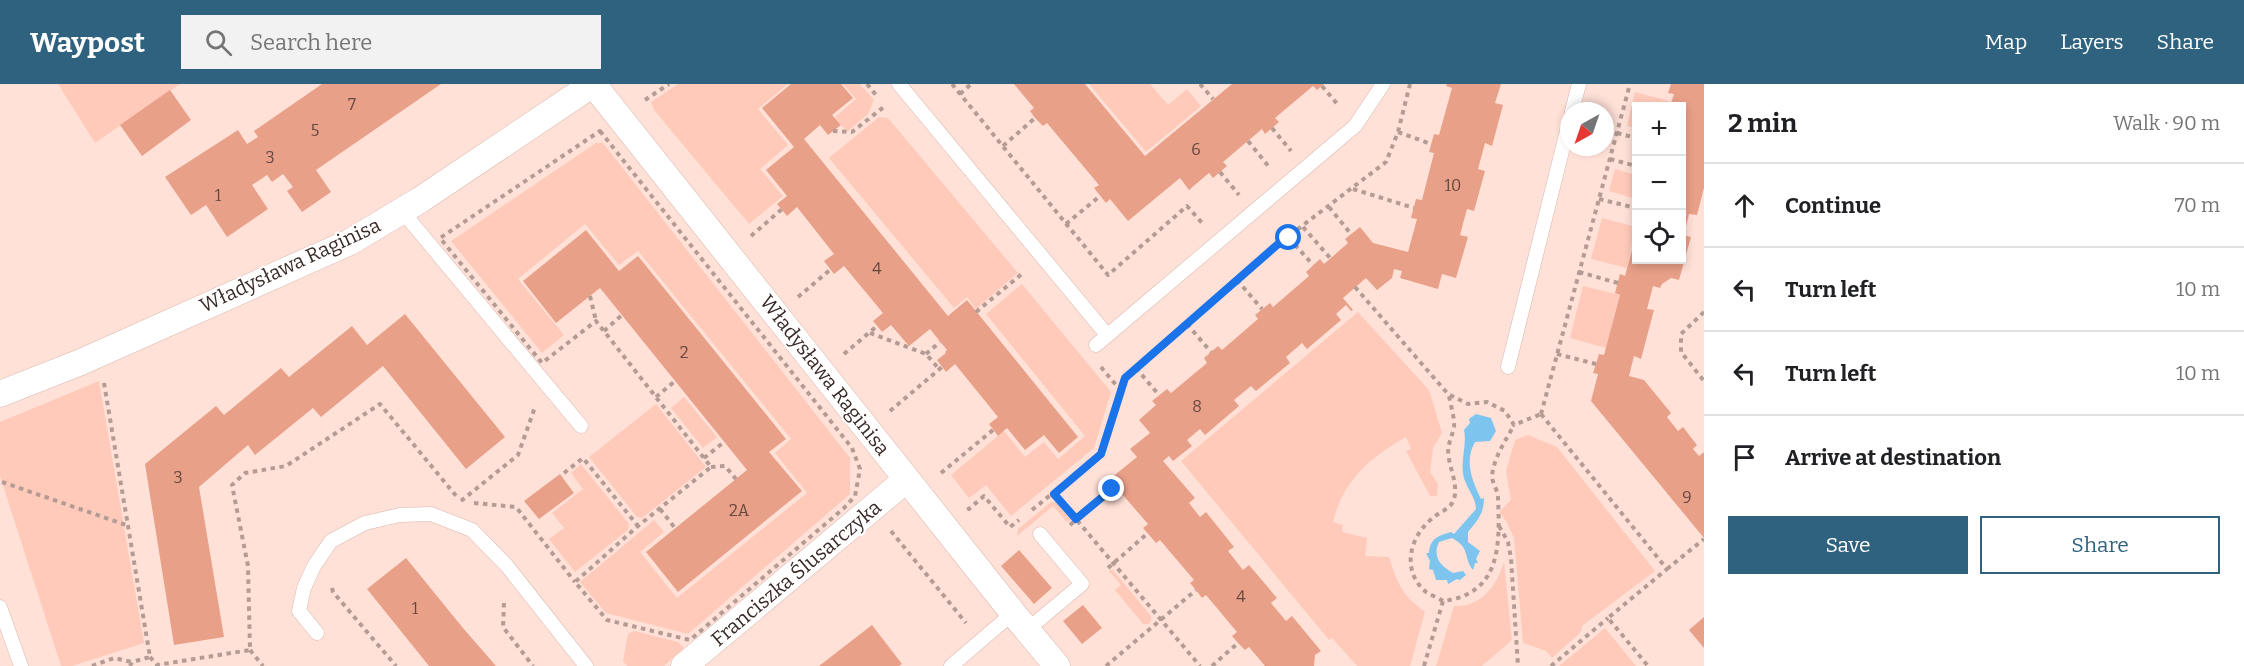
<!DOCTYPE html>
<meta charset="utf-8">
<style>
:root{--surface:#fff;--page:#f2f2f2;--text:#202124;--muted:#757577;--line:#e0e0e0;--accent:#2e627e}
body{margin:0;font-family:Bitter,serif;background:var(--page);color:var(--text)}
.controls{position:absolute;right:18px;top:18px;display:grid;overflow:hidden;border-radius:0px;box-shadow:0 3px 9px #0003}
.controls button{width:54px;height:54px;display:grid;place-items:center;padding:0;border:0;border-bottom:2px solid var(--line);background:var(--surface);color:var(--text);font:30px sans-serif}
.compass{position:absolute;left:1560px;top:18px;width:54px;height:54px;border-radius:50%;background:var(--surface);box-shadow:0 3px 9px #0003;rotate:220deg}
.stop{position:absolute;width:18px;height:18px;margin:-14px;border:4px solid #1a73e8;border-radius:50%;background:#fff}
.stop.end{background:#1a73e8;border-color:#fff;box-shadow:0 2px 6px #0008}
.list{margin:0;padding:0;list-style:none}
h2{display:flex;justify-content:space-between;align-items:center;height:78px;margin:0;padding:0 24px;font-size:26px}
h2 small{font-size:20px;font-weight:400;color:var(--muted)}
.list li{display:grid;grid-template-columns:39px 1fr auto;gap:18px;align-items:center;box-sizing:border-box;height:84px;padding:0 24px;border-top:2px solid var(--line)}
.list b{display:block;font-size:22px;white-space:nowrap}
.list em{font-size:20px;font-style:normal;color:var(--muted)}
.actions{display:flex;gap:12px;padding:18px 24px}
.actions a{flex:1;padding:14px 0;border:2px solid var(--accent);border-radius:0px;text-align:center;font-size:21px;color:var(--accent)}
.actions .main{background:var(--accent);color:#fff}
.icon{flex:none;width:33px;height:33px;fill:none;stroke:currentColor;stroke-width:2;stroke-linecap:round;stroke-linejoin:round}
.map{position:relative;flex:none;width:1704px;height:582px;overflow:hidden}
header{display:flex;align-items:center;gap:36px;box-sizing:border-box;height:84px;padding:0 30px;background:var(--accent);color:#fff}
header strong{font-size:28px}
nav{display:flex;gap:33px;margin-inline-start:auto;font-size:21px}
.search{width:420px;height:54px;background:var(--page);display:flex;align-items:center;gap:15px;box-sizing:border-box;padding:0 21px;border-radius:0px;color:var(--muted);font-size:22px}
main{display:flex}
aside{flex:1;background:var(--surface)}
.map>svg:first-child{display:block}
.green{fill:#ffcaba}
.water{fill:#7dc5ee}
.building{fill:#e9a089}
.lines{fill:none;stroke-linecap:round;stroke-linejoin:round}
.service-casing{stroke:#dab7ac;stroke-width:15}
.minor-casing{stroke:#dab7ac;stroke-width:27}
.path{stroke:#b49c95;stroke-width:4;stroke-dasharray:4.5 4.5;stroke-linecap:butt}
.service{stroke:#fff;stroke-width:14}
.minor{stroke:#fff;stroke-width:26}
.route{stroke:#1a73e8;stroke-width:8}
.labels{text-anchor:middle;stroke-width:4.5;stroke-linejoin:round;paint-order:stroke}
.number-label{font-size:16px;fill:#64483f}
.street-label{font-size:20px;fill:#382a26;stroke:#fff}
</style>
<header>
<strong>Waypost</strong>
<div class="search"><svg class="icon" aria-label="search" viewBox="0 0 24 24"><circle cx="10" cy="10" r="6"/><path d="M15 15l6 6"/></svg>Search here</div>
<nav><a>Map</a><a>Layers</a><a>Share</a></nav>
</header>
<main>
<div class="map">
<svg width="1704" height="582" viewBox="0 0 1704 582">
<rect width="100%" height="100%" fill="#ffe1d8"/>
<path class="green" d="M58 0H180L95 59Z
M678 0H788L758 25 788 61 760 85 783 112 749 140 654 26 651 18Z
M843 0H860L874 16 868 30 847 48 835 33 856 15Z
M1089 0H1150L1168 21 1187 5 1201 22 1146 68Z
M1635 8 1669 17 1667 22H1636V44L1627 42Z
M879 33 888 34 1018 189 976 225 967 213 954 224 829 74Z
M596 59H603L850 374V410L688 550 606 529 580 498 654 436 664 448 640 468 677 514 807 409 775 369 791 355 638 167 619 181 585 140 518 195 564 251 542 269 451 157Z
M1615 85 1636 91V115L1609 107Z
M1602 134 1636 143 1627 184 1591 175Z
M1022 200 1111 308 1094 364 1011 432 986 401 969 414 951 391 1004 347 1025 373 1044 358 1058 375 1085 352 986 230Z
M1583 202 1620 211 1606 264 1570 254Z
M1358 228 1429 306 1442 349 1433 364 1430 388 1438 400 1437 412H1430L1406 367 1411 365 1406 353C1371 373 1343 396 1333 438L1343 441 1342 448 1367 454 1365 472 1389 473C1397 499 1402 511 1425 528L1410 582H1357L1332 554 1329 556 1181 377Z
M99 297 144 559 72 582H61L0 392V338Z
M684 313 717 353 703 364 671 324Z
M656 320 706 383 642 434 637 433 589 373Z
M1528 351 1557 363 1655 487 1582 542 1581 548 1552 574 1546 567 1523 559 1514 454 1506 437 1499 428 1511 416 1506 387 1515 356Z
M581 380 629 440 628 446 575 488 549 455 564 444 552 429 583 405 571 389Z
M1051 418H1056L1071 436 1067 438 1053 422 1017 452 1018 445Z
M1504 478 1512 556 1482 582H1436L1454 522C1481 524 1497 501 1504 478Z
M1112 485 1151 532V537L1148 540H1143L1115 506 1121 501 1109 487Z
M1605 544 1636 582H1559Z
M634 547 678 558 684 564 664 582H627L623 577 628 550Z"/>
<path class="water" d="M1476 330 1491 334 1496 347 1490 357 1475 358C1464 377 1472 396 1481 415L1484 414C1484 430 1477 437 1468 448V458L1480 467 1476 475 1478 479H1475L1473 486C1463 474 1471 464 1452 454L1439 458C1432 473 1441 482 1453 489L1463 487 1466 491 1460 496 1457 495 1448 500 1447 496H1436L1433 486 1429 485 1430 477 1426 469H1429C1430 455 1437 452 1451 448L1454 450 1476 425C1476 412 1464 402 1463 389 1461 374 1467 360 1464 346L1470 339 1469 335Z"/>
<path class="building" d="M322 0H441L316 86 331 108 302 128 287 107 293 103 283 90 272 98 267 91 252 101 268 125 227 153 206 121 191 131 165 93 238 46 247 60 258 53 254 47Z
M791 0H841L853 14 832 31 841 41 828 51 820 41 804 55 948 232 967 216 1078 353 1059 369 1044 351 1025 366 1007 344 998 352 989 340 998 333 955 280 946 288 937 276 946 269 945 268 947 266 930 245 909 262 891 241 882 248 873 237 883 229 844 182 834 190 824 177 834 170 797 123 787 132 777 120 787 112 766 86 794 63 762 24Z
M1014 0H1085L1145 72 1232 0H1324L1317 6 1313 2 1275 34 1279 38 1265 50 1262 45 1223 78 1227 82 1213 94 1209 89 1189 106 1180 94 1128 137 1110 115 1106 119 1094 104 1099 101 1047 39 1043 42 1035 34 1030 27 1034 24Z
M1447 0H1501L1495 19 1503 21 1492 62 1485 59 1478 85 1485 87 1474 127 1467 125 1460 151 1468 153 1456 194 1442 190 1438 205 1400 194 1402 187 1394 185 1392 194 1377 206 1366 194 1343 214 1353 226 1351 227 1346 221 1336 230 1341 236 1307 265 1302 259 1286 273 1290 279 1256 307 1251 302 1234 316 1239 322 1205 351 1200 345 1187 356 1192 362 1173 377 1169 372 1163 377 1195 414 1189 419 1200 433 1206 428 1234 463 1228 467 1243 486 1249 481 1277 514 1271 519 1286 537 1292 532 1321 567 1315 571 1314 582H1265L1249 563 1245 566 1238 559 1232 552 1237 548 1206 511 1202 514 1196 506 1190 499 1194 496 1160 456 1156 459 1143 444 1148 440 1122 410 1118 413 1106 398 1137 373 1130 365 1150 349 1139 336 1156 321 1152 317 1167 305 1171 309 1207 279 1204 274 1218 262 1222 266 1258 235 1255 231 1270 219 1273 223 1309 192 1306 188 1320 175 1324 180 1348 159 1345 155 1360 143 1373 159 1408 168 1417 135 1411 134 1416 115 1422 116 1434 69 1429 68 1434 50 1439 51 1452 4 1446 2Z
M1671 0H1704V104L1697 131 1689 130 1684 151 1691 153 1679 196 1671 194 1662 200 1660 204 1653 202 1647 225 1654 226 1641 275 1634 272 1629 292 1644 296 1671 329 1667 333 1678 347 1683 343 1697 361 1693 365 1699 372 1704 368V454L1591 317 1598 290 1593 289 1596 280 1599 270 1604 271 1620 211 1615 209 1620 190 1625 192 1636 151V176H1682V22H1670L1674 10 1668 9Z
M170 6 191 36 142 72 120 41Z
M586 146 619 187 638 172 786 355 769 368 802 407 678 508 646 468 747 386 600 204 556 239 523 197Z
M405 230 505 353 466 385 383 282 321 333 313 324 255 371 248 361 199 403 224 553 174 561 145 380 216 322 224 331 281 284 289 293 352 242 367 261Z
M560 390 574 409 539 435 524 417Z
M1019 466 1052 504 1034 520 1001 482Z
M406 474 463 544 496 582H429L367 505Z
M1083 521 1102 544 1082 560 1063 537Z
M1704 533V564L1689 546Z
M872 541 902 580 899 582H819Z"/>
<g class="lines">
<defs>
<path id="service" d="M899 0 1107 251
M1572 27 1579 0
M402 127 581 342
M1096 261 1355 42 1383 0
M1508 283 1569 39
M0 523 21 582
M1027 546 1082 500 1040 450
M317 549 299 527 304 504 314 482 331 457 365 439 400 431 431 430 472 446 507 482 586 582
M951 582 1013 529"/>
<path id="minor" d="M593 0 1013 529 1057 582
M0 310 81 278 350 158 420 116 593 0
M684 582 907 395"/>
</defs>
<use href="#service" class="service-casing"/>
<use href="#minor" class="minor-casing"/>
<path class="path" d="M867 0 876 11
M952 0 1108 191 1187 122 1203 140
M1200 0 1213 15
M1322 2 1339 22
M960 10 971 0
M645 16 669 0
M1272 44 1291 67
M600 47 852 364 860 385 855 412 844 424 690 556 607 536 575 498 638 442 711 383 596 237 542 279 440 154Z
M833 47 852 48 885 22
M1398 48 1431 60
M1617 49 1636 54
M1248 57 1270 84
M1003 62 1035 34
M1610 75 1636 82
M1220 88 1239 111
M1353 105 1414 124
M1599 115 1636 124
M1329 123 1351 150
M1066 140 1100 112
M1303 143 1331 175
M751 152 782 125
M1289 154 1313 181
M1579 188 1618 199
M1237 196 1262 225
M1355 203 1448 310 1468 320 1487 318 1505 327 1514 341 1541 330
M590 212 596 237
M798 213 831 185
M976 228 1023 189
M1704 228 1681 250V268L1704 297
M1187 240 1211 268
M604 247 622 231
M870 249 926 270 939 285
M844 270 877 242
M926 270 940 258
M1557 270 1596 280
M1101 283 1121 307
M1136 284 1159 311
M104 299 150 573 132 578 130 582
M656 313 675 297
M890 327 942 283
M1541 330 1630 0
M1541 330 1667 485 1608 534 1648 582
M704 374 724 358
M711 383 725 382 736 395
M564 389 583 374 638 442
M941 389 993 346
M2 398 129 442
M1054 409 1200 582
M461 417 518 371 535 323
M474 419 516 423 575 498
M968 423 969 425 984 412 1010 443 1019 436
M660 425 675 444
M1032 426 1101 370 1125 294 1277 161 1386 78 1398 48 1410 0
M1070 441 1112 405
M1499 442 1508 458 1511 474 1518 582
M891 447 966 539
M1108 484 1148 449
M1667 485 1704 455
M332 504 333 508 396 582
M1443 517C1438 514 1431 511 1426 508 1400 486 1410 451 1434 433 1441 427 1451 425 1454 415 1458 402 1451 387 1449 375 1446 362 1452 354 1454 343 1455 334 1450 320 1449 311
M504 519 503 543 533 582
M250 566 263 582
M150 573 157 581 250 566 248 482 232 401 245 389 286 382 380 320 457 413
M92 582 114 574 132 578
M1106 582 1196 506
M1212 582 1238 559
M1424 582 1443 517C1501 510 1500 461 1498 414 1498 406 1492 399 1492 392 1494 373 1505 358 1514 341
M1551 582 1608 534"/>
<use href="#service" class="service"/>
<use href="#minor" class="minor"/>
</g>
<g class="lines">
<path class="route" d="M1112 405 1076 435 1054 410 1101 370 1125 294 1277 161 1289 154"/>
</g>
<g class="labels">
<g class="number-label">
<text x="352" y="26">7</text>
<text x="315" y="52">5</text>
<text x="1196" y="71">6</text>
<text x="270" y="79">3</text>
<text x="1453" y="107">10</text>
<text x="218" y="117">1</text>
<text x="877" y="190">4</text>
<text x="684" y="274">2</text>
<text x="1197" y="328">8</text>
<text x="178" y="399">3</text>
<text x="1687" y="419">9</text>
<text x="739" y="432">2A</text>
<text x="1241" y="518">4</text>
<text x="415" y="530">1</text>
</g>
<g class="street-label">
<text transform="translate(290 181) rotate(-25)" y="7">Władysława Raginisa</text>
<text transform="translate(825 291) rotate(52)" y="7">Władysława Raginisa</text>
<text transform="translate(796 489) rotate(-40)" y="7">Franciszka Ślusarczyka</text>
</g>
</g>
</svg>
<div class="controls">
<button>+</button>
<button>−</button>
<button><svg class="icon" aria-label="locate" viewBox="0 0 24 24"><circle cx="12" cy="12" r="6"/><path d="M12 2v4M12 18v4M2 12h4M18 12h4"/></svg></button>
</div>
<svg class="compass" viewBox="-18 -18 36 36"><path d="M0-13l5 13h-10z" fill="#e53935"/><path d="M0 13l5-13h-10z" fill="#757577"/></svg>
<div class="stop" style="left:1289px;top:154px"></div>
<div class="stop end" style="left:1112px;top:405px"></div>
</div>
<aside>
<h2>2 min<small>Walk · 90 m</small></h2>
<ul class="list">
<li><svg class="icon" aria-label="ahead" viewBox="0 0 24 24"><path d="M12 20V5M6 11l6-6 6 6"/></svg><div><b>Continue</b></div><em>70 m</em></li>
<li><svg class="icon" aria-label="left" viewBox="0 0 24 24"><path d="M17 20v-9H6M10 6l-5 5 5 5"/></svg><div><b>Turn left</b></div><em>10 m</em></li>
<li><svg class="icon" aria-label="left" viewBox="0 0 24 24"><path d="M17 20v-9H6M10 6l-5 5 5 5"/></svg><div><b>Turn left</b></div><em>10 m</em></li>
<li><svg class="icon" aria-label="arrive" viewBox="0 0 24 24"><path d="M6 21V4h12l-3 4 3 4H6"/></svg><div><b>Arrive at destination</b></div></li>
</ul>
<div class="actions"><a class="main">Save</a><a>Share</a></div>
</aside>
</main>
